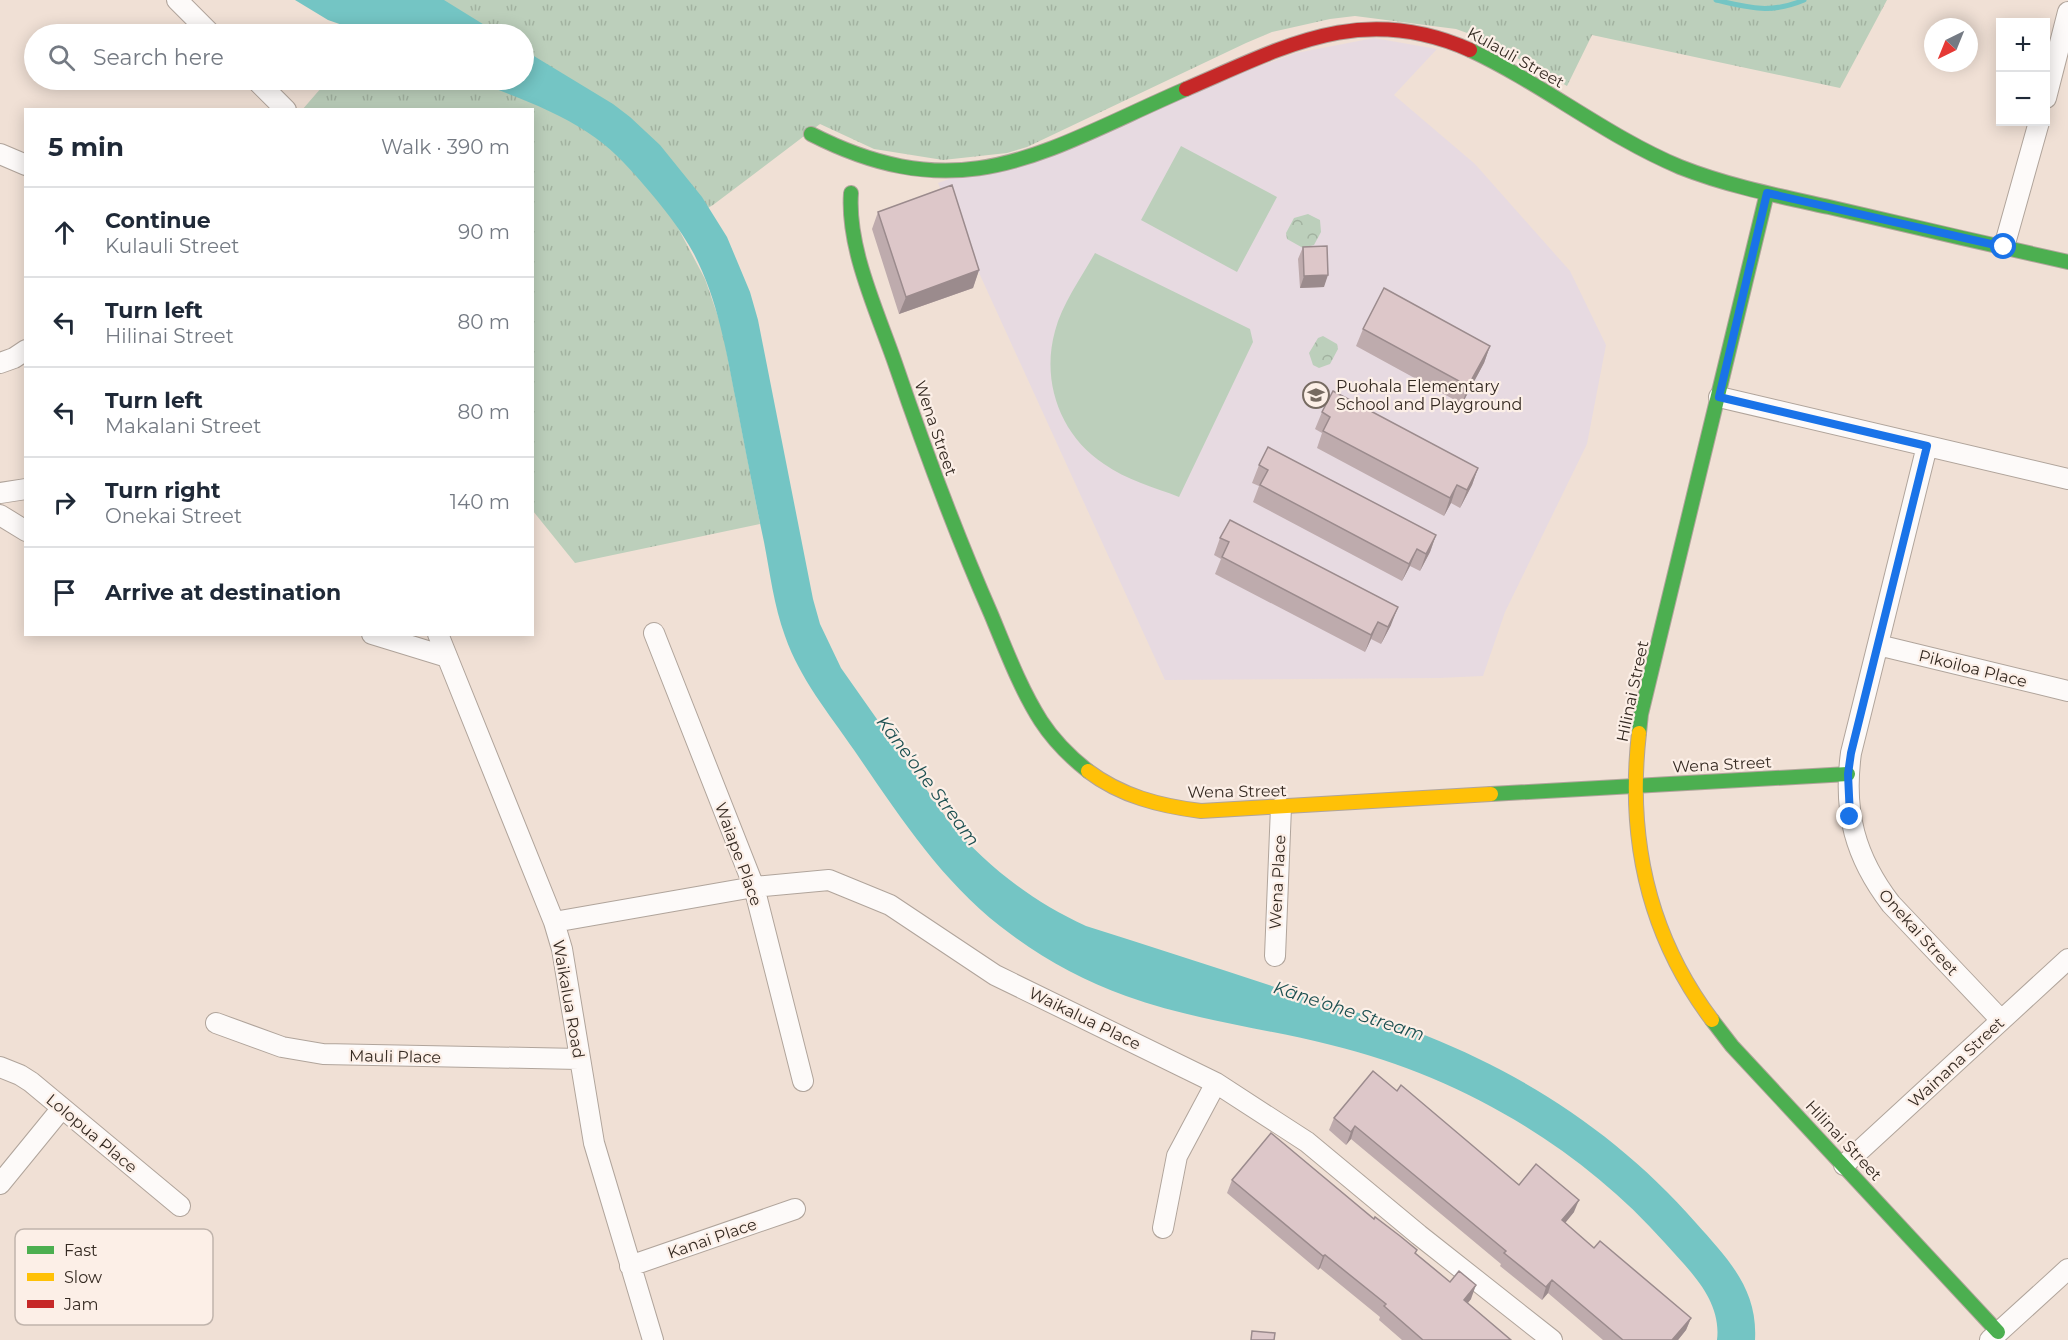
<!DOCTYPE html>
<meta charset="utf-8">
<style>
:root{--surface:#fff;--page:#f6f6f7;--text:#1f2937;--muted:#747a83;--line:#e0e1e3}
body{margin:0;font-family:Montserrat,sans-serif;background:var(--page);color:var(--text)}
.controls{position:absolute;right:18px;top:18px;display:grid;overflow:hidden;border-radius:0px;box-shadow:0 3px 15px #0003}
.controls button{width:54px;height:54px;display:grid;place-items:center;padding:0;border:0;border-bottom:2px solid var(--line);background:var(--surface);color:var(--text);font:30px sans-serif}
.compass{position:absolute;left:1924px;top:18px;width:54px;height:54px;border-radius:50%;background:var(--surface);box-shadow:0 3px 15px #0003;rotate:223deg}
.stop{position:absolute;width:18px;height:18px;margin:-14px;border:4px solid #1a73e8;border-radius:50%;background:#fff}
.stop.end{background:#1a73e8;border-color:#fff;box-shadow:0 2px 6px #0008}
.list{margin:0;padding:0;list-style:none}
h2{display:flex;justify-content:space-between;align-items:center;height:78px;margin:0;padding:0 24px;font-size:26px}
h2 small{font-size:20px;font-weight:400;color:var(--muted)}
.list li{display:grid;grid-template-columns:39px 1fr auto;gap:18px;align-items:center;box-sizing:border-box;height:90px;padding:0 24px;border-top:2px solid var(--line)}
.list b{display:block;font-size:22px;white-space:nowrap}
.list p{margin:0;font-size:20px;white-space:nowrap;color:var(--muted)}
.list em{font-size:20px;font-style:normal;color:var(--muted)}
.icon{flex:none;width:33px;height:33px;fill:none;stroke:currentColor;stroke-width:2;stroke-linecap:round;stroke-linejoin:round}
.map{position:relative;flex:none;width:2068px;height:1340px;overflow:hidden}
.search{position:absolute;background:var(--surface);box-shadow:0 3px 15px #0003;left:24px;top:24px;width:510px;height:66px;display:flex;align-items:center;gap:15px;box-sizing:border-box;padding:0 21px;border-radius:33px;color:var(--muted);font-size:22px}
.panel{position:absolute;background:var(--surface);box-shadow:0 3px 15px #0003;left:24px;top:108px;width:510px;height:528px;border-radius:0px}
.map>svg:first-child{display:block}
.education{fill:#e7dae1}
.grass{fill:url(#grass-tufts)}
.park{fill:url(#park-crowns)}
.garden{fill:#bccfbb}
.water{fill:#74c5c4}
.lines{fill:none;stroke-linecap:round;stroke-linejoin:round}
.stream{stroke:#74c5c4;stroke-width:5}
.street-casing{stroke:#b0a49b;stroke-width:22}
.fast-casing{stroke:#b0a49b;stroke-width:16}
.slow-casing{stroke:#b0a49b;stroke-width:16}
.jam-casing{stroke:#b0a49b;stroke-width:16}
.street{stroke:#fdfaf9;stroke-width:20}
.fast{stroke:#4caf50;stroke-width:14}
.slow{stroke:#ffc107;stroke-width:14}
.jam{stroke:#c62828;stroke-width:14}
.wall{fill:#beabad}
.shaded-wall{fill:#9b8b8d}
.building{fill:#ddc7c9;stroke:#9b8b8d;stroke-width:1.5}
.route{stroke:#1a73e8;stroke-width:8}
.labels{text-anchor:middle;stroke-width:4.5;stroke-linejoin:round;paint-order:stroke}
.street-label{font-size:16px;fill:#352a22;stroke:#fcefe7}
.poi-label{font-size:16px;fill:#352a22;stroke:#fcefe7;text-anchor:start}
.water-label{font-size:18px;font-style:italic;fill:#1c5051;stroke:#fcefe7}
.key{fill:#fcefe7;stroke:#c0b4ac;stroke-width:1.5}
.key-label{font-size:16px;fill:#352a22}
</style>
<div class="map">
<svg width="2068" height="1340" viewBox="0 0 2068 1340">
<defs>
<pattern id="grass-tufts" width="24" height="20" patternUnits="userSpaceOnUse" patternTransform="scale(1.5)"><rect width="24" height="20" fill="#bccfbb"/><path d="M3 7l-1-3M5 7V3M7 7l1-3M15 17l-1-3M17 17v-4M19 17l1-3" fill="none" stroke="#a2b2a0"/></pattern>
<pattern id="park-crowns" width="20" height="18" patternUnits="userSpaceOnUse" patternTransform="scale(1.5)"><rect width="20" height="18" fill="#bccfbb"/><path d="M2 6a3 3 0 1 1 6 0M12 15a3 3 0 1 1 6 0" fill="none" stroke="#a2b2a0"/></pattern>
</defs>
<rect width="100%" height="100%" fill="#f0e0d5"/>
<path class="education" d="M1374 38 1437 49 1394 95 1475 164 1570 271 1606 345 1587 444 1505 612 1483 676 1439 678 1165 680 938 183 1296 53Z"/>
<path class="grass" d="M382 0H1887L1840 88 1592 35 1567 86 1481 38 1456 29 1355 16 1330 19 1272 32 1246 43 1027 147 1007 153 943 160 874 149 820 124 713 205 677 226 705 279 722 328 760 524 575 563 533 511 532 110H302L328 80H524V34H367Z"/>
<path class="park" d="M1308 214 1320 220 1321 232 1314 245 1303 248 1287 239 1286 233 1294 218Z
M1323 336 1337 344 1338 349 1330 364 1319 368 1313 365 1309 353 1318 338Z"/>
<path class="garden" d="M1181 146 1277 197 1237 272 1141 220Z
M1095 253 1250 329 1253 342 1179 497C1154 487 1126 480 1104 464 1060 435 1041 381 1055 331 1062 304 1081 278 1095 253Z"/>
<path class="water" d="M295 0H444L499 34H368L328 20Z
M524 50 613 104 630 117 660 145 702 197 727 237 750 292 758 320 813 599 820 624 841 668 950 823C989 868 1032 901 1086 926 1158 949 1230 972 1302 996 1344 1009 1387 1020 1427 1036 1530 1077 1623 1139 1696 1223 1728 1259 1758 1289 1755 1340H1717C1722 1300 1689 1270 1665 1243 1578 1145 1458 1076 1331 1045 1263 1028 1192 1020 1126 996 1081 980 1038 956 1000 926 939 878 898 814 854 750 828 712 800 679 785 636 774 606 770 573 764 542 754 495 745 448 736 401 726 350 718 300 694 254 680 228 662 206 643 184 626 164 609 146 587 132 553 109 512 96 474 80H524Z"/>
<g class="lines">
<path class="stream" d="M1716 0C1749 8 1771 14 1804 0"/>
<defs>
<path id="street" d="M177 0 211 34
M256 80 286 110
M2046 98 2068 12
M0 154 26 165
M2004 247 2039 122
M0 363 14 358 26 350
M1719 397 2068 479
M1927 446 1851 753C1843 812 1855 857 1891 904L2001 1020
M0 493 26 489
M0 515 26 531
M654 633 754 887 803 1081
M372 634 447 657
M438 634 554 922 562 949 594 1143 653 1340
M1878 645 2068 691
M554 922 754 887 829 880 890 905 995 975 1216 1083 1307 1142 1419 1235 1552 1340
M1275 956 1281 807
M216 1023 282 1047 323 1054 579 1059
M0 1067 20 1075 31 1082 180 1206
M1844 1165 2068 959
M0 1184 62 1108
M1163 1228 1177 1156 1216 1083
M630 1266 795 1209
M1990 1340 2068 1269"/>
<path id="fast" d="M1470 50C1543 84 1606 136 1680 167 1728 186 1779 196 1829 207 1909 226 1988 244 2068 262
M811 134C964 212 1045 150 1186 89
M851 193C847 248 877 311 895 363 924 448 955 532 991 614 1006 650 1020 688 1041 721 1054 741 1069 756 1088 771
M1639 733 1641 714 1767 193
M1491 794 1848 774
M1712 1020 1732 1046 1998 1332"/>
<path id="slow" d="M1639 733C1627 838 1648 935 1712 1020
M1088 771C1121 796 1160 806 1201 811L1491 794"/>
<path id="jam" d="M1186 89C1286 46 1362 2 1470 50"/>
</defs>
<use href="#street" class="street-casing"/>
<use href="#fast" class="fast-casing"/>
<use href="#slow" class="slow-casing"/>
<use href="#jam" class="jam-casing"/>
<use href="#street" class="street"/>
<use href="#fast" class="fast"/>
<use href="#slow" class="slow"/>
<use href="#jam" class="jam"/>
</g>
<path class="wall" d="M878 212 979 270 973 288 899 314 872 229Z
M1303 247 1324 287 1300 288 1298 259Z
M1363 329 1490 346 1484 363 1462 404 1356 346Z
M1322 412 1478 468 1472 485 1460 508 1451 503 1444 516 1317 448 1322 433 1315 429Z
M1259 465 1436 535 1430 552 1420 571 1410 566 1402 581 1253 502 1259 486 1252 483Z
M1220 538 1391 625 1381 644 1371 639 1365 652 1215 574 1221 559 1214 555Z
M1397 1091 1519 1185 1574 1212 1565 1223 1594 1248 1691 1318 1686 1330 1678 1340H1603L1548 1293 1542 1300 1500 1266 1501 1264 1351 1139 1346 1145 1329 1130 1334 1118Z
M1232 1180 1374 1219 1471 1299 1468 1303 1511 1340H1402L1379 1320 1380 1317 1320 1268 1318 1270 1227 1193Z"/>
<path class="shaded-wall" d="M979 270 973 288 899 314 906 297Z
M1328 275 1324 287 1300 288 1304 276Z
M1490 346 1484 363 1462 404 1468 386Z
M1478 468 1472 485 1460 508 1467 490Z
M1457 485 1451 503 1444 516 1450 498Z
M1436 535 1430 552 1420 571 1426 554Z
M1417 549 1410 566 1402 581 1409 564Z
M1398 607 1391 625 1381 644 1388 627Z
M1378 622 1371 639 1365 652 1371 635Z
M1355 1126 1351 1139 1346 1145 1351 1132Z
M1579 1200 1574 1212 1557 1233 1562 1220Z
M1325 1255 1320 1268 1318 1270 1323 1256Z
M1552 1280 1548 1293 1542 1300 1546 1287Z
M1476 1285 1471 1299 1459 1313 1464 1300Z
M1691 1318 1686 1330 1678 1340H1672Z"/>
<path class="building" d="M952 185 979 270 906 297 878 212Z
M1327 246 1328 275 1304 276 1303 247Z
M1384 288 1490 346 1468 386 1363 329Z
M1333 391 1478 468 1467 490 1457 485 1450 498 1323 431 1330 417 1322 412Z
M1268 447 1436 535 1426 554 1417 549 1409 564 1260 485 1268 470 1259 465Z
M1230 520 1398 607 1388 627 1378 622 1371 635 1222 557 1229 542 1220 538Z
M1373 1071 1397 1091 1401 1085 1519 1185 1536 1164 1579 1200 1562 1220 1594 1248 1600 1241 1691 1318 1672 1340H1623L1552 1280 1546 1287 1504 1253 1506 1251 1355 1126 1351 1132 1334 1118Z
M1271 1133 1374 1219 1375 1217 1400 1236 1417 1250 1415 1253 1450 1282 1459 1271 1476 1285 1464 1300 1511 1340H1423L1384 1306 1386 1304 1325 1255 1323 1256 1232 1180Z
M1252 1331 1275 1333 1274 1340H1251Z"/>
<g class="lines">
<path class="route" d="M1850 817 1848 774 1851 753 1927 446 1719 397 1767 193 2004 247"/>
</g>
<defs>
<symbol id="school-ring" viewBox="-11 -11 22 22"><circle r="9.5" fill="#fcefe7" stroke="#766a61" stroke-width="1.5"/><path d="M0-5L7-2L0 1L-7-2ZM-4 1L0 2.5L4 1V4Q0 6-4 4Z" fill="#766a61"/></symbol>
</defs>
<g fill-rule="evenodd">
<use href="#school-ring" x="1301" y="380" width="30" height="30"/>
</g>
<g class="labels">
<g class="street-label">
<text transform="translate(1516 57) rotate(29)" y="6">Kulauli Street</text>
<text transform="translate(936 428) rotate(71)" y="6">Wena Street</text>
<text transform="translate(1973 668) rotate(14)" y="6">Pikoiloa Place</text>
<text transform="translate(1632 691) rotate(-78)" y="6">Hilinai Street</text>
<text transform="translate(1722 764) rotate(-3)" y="6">Wena Street</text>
<text transform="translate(1237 791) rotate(-1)" y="6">Wena Street</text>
<text transform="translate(739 854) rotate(70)" y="6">Waiape Place</text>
<text transform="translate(1277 882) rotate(-87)" y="6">Wena Place</text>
<text transform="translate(1919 932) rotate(48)" y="6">Onekai Street</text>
<text transform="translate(569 999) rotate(80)" y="6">Waikalua Road</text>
<text transform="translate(1085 1018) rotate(26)" y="6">Waikalua Place</text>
<text transform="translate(395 1056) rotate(1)" y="6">Mauli Place</text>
<text transform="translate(1956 1062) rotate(-43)" y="6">Wainana Street</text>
<text transform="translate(92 1133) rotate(40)" y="6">Lolopua Place</text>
<text transform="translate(1844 1140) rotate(47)" y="6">Hilinai Street</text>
<text transform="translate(712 1238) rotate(-19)" y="6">Kanai Place</text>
</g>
<g class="poi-label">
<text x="1336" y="392">Puohala Elementary<tspan x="1336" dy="18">School and Playground</tspan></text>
</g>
<g class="water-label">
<text transform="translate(928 781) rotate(53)" y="6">Kāne'ohe Stream</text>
<text transform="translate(1349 1011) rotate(18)" y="6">Kāne'ohe Stream</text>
</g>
</g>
<rect x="15" y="1229" width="198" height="96" rx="9" class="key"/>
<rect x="27" y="1246" width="27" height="8" fill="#4caf50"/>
<rect x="27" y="1273" width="27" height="8" fill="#ffc107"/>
<rect x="27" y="1300" width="27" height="8" fill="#c62828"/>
<g class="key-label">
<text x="64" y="1256">Fast</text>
<text x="64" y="1283">Slow</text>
<text x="64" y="1310">Jam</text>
</g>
</svg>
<div class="controls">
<button>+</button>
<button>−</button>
</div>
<svg class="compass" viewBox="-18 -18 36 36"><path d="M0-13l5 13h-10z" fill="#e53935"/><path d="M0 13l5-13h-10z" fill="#747a83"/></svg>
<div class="stop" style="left:2004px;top:247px"></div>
<div class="stop end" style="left:1850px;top:817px"></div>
<div class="search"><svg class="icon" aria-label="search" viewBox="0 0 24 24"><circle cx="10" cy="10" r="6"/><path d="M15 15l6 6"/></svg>Search here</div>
<section class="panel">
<h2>5 min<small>Walk · 390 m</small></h2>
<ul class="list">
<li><svg class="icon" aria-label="ahead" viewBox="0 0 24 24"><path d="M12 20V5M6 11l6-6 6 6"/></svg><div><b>Continue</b><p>Kulauli Street</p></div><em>90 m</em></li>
<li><svg class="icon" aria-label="left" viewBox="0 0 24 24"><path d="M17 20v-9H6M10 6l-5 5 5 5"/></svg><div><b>Turn left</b><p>Hilinai Street</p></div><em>80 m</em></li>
<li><svg class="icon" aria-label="left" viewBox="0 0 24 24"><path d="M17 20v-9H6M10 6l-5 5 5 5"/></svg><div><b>Turn left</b><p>Makalani Street</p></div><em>80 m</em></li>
<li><svg class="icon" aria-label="right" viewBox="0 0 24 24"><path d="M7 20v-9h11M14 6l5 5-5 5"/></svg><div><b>Turn right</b><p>Onekai Street</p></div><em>140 m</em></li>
<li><svg class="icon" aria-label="arrive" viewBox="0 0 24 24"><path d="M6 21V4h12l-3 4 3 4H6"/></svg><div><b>Arrive at destination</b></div></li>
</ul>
</section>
</div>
